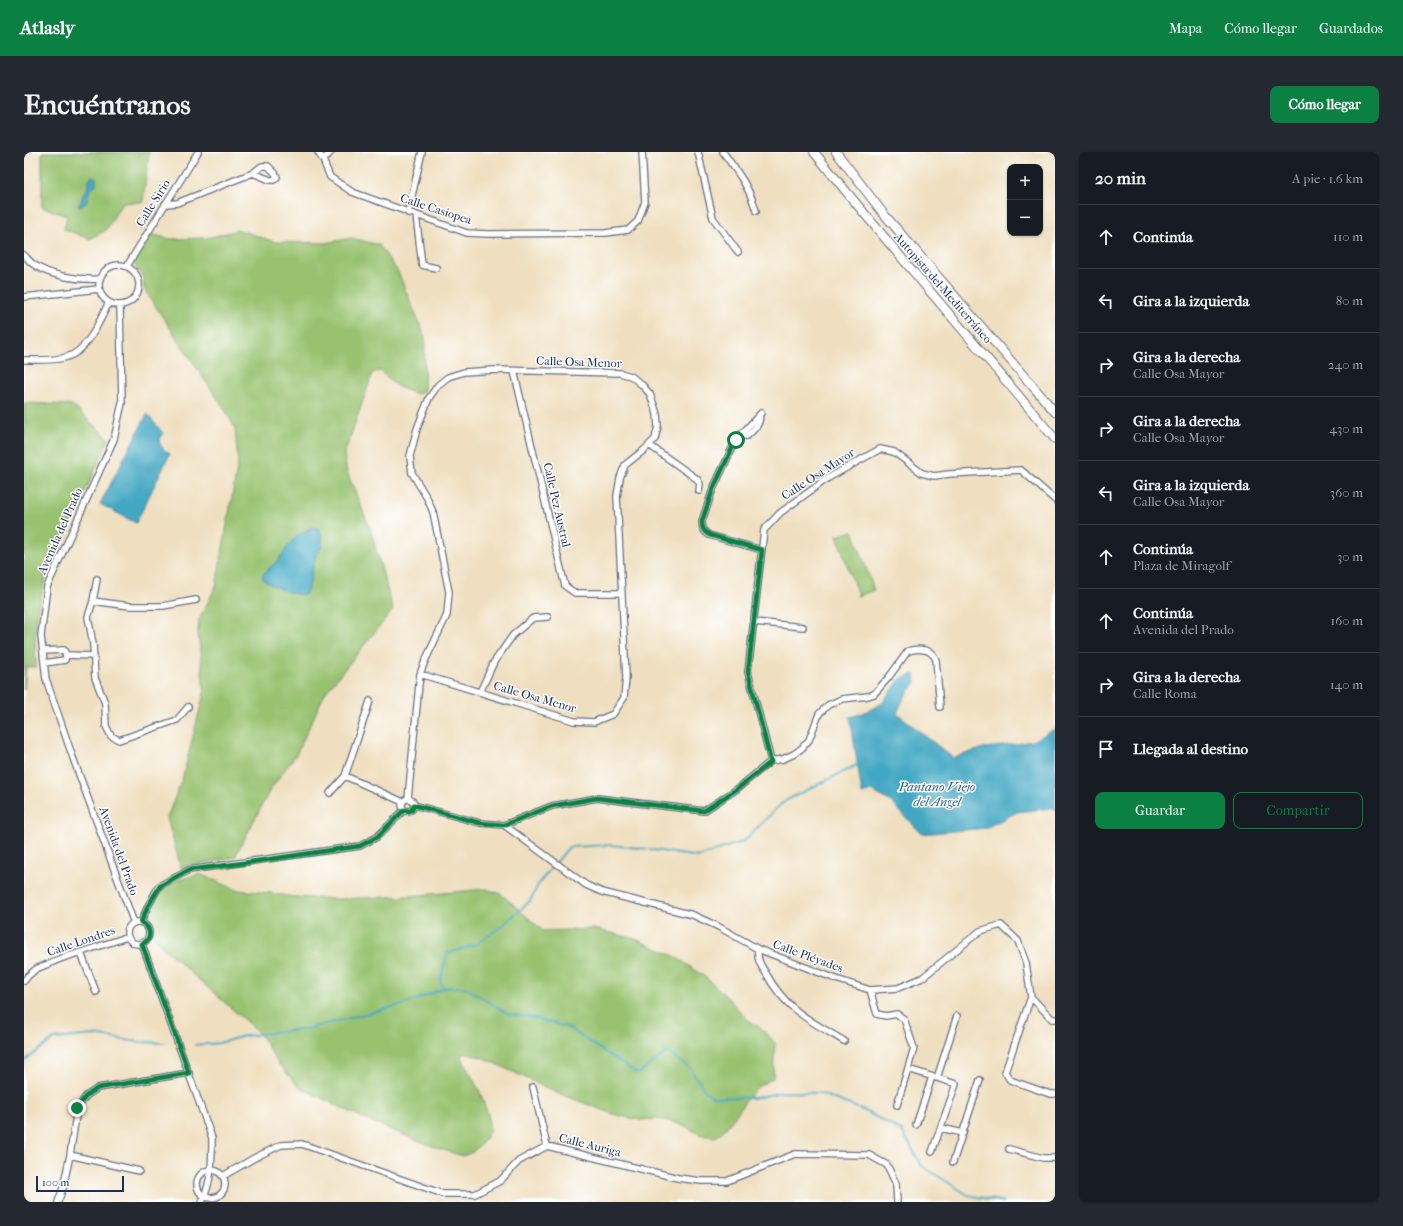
<!DOCTYPE html>
<html lang="es">
<meta charset="utf-8">
<style>
:root{--surface:#171b24;--page:#242831;--text:#f1f3f6;--muted:#9ea1a6;--line:#363941;--accent:#0b8043}
body{margin:0;font-family:"IM FELL French Canon",serif;background:var(--page);color:var(--text)}
.controls{position:absolute;right:12px;top:12px;display:grid;overflow:hidden;border-radius:8px;box-shadow:0 1px 3px #0004}
.controls button{width:36px;height:36px;display:grid;place-items:center;padding:0;border:0;border-bottom:1px solid var(--line);background:var(--surface);color:var(--text);font:20px sans-serif}
.scale{position:absolute;left:12px;bottom:10px;width:88px;box-sizing:border-box;padding-left:4px;border:2px solid #1b2f5e;border-top:0;font-size:11px;line-height:14px;white-space:nowrap;color:#1b2f5e;-webkit-text-stroke:3px #fff;paint-order:stroke}
.stop{position:absolute;width:12px;height:12px;margin:-9px;border:3px solid #0b8043;border-radius:50%;background:#fff}
.stop.end{background:#0b8043;border-color:#fff;box-shadow:0 1px 4px #0008}
.list{margin:0;padding:0;list-style:none}
h2{display:flex;justify-content:space-between;align-items:center;height:52px;margin:0;padding:0 16px;font-size:17px}
h2 small{font-size:13px;font-weight:400;color:var(--muted)}
.list li{display:grid;grid-template-columns:26px 1fr auto;gap:12px;align-items:center;box-sizing:border-box;height:64px;padding:0 16px;border-top:1px solid var(--line)}
.list b{display:block;font-size:15px;white-space:nowrap}
.list p{margin:0;font-size:13px;white-space:nowrap;color:var(--muted)}
.list em{font-size:13px;font-style:normal;color:var(--muted)}
.actions{display:flex;gap:8px;padding:12px 16px}
.actions a{flex:1;padding:9px 0;border:1px solid var(--accent);border-radius:8px;text-align:center;font-size:14px;color:var(--accent)}
.actions .main{background:var(--accent);color:#fff}
.icon{flex:none;width:22px;height:22px;fill:none;stroke:currentColor;stroke-width:2;stroke-linecap:round;stroke-linejoin:round}
.map{position:relative;flex:none;width:1031px;height:1050px;overflow:hidden;border-radius:8px}
header{display:flex;align-items:center;gap:24px;box-sizing:border-box;height:56px;padding:0 20px;background:var(--accent);color:#fff}
header strong{font-size:19px}
nav{display:flex;gap:22px;margin-inline-start:auto;font-size:14px}
.intro{display:flex;align-items:center;justify-content:space-between;box-sizing:border-box;height:96px;padding:0 24px}
h1{margin:0;font-size:28px}
.button{padding:10px 18px;border-radius:8px;background:var(--accent);color:#fff;font-size:14px;font-weight:700}
main{display:flex;gap:24px;padding:0 24px}
aside{flex:1;background:var(--surface);border-radius:8px;box-shadow:0 1px 3px #0004}
.map>svg:first-child{display:block}
.green{fill:#98c26f;stroke:#5a7866}
.water{fill:#43a7c3;stroke:#2f6b90}
.lines{fill:none;stroke-linecap:round;stroke-linejoin:round}
.stream{stroke:#43a7c3;stroke-width:2}
.minor-casing{stroke:#656d80;stroke-width:8}
.highway-casing{stroke:#656d80;stroke-width:10}
.minor{stroke:#fff;stroke-width:5.5}
.highway{stroke:#fff;stroke-width:8}
.route{stroke:#0b8043;stroke-width:5}
.labels{text-anchor:middle;stroke-width:3;stroke-linejoin:round;paint-order:stroke}
.street-label{font-size:12px;fill:#1b2f5e;stroke:#fff}
.water-label{font-size:13px;font-style:italic;fill:#2b5f86;stroke:#fff}
</style>
<header>
<strong>Atlasly</strong>
<nav><a>Mapa</a><a>Cómo llegar</a><a>Guardados</a></nav>
</header>
<div class="intro"><h1>Encuéntranos</h1><a class="button">Cómo llegar</a></div>
<main>
<div class="map">
<svg width="1031" height="1050" viewBox="0 0 1031 1050">
<rect width="100%" height="100%" fill="#fff"/>
<filter id="ink" filterUnits="userSpaceOnUse"><feTurbulence type="fractalNoise" baseFrequency=".025" numOctaves="2"/><feDisplacementMap in="SourceGraphic" scale="8" xChannelSelector="R" yChannelSelector="G"/><feConvolveMatrix kernelMatrix="1 2 1 2 8 2 1 2 1" color-interpolation-filters="sRGB"/></filter>
<filter id="wash" filterUnits="userSpaceOnUse"><feTurbulence type="fractalNoise" baseFrequency=".012" numOctaves="4" result="noise"/><feDisplacementMap in="SourceGraphic" scale="16" xChannelSelector="R" yChannelSelector="G"/><feGaussianBlur stdDeviation="0.9" result="paint"/><feColorMatrix in="noise" values="0 0 0 0 0 0 0 0 0 0 0 0 0 0 0 0 0 1.4 0 .05"/><feComposite in="paint" operator="in"/></filter>
<g filter="url(#wash)">
<rect width="100%" height="100%" fill="#efdfc0"/>
<path class="green" d="M18 0H125L119 50 98 51 82 78 66 87 40 77 43 64 18 55Z
M215 78 252 90 301 91 328 86 355 93 374 120 401 185 400 239 394 242C375 237 370 234 357 219L349 220 320 303 323 320 347 379 369 458 301 541 273 601 246 638 211 705 157 716 143 666 159 624 180 541 174 479 175 468 192 434 214 311 211 276 203 261 120 137 119 125 109 111 126 82 146 87 182 86Z
M0 251 48 253 85 287 21 428 14 456 11 489 12 515H2L0 538Z
M829 379 850 438 834 444 813 384Z
M176 722 213 738 247 741 270 745 315 747 387 744 462 737 475 741 489 752 519 779 569 777 609 786 650 804 680 824 703 845 723 867 739 878 751 891 749 926C744 929 737 932 733 936 717 951 709 973 691 986L675 982 663 975 648 970 635 967 616 968 592 963 533 941 460 906 439 901 437 905 456 940 464 963 466 978 459 990 449 1000 439 1004 413 996 345 969 275 935 253 910 236 882 135 792 129 781 124 769 126 758 136 740 150 729Z"/>
<path class="water" d="M68 24 72 26V33C69 36 67 37 65 41 63 47 64 53 55 55L54 53 57 50 59 43 64 36V28Z
M123 262 139 281 135 290 139 297 146 302 112 371 76 352Z
M288 375 295 377 298 383V394L290 409 286 431 282 442C272 445 245 434 238 426L239 422 255 407 263 395 274 383Z
M891 522 892 530 880 546 873 561 929 606 959 596 987 593 1008 589 1031 577V659L1029 656 993 660 962 676 898 682 867 650 848 639 838 642 826 565 839 561 857 552 877 526Z"/>
<g class="lines">
<path class="stream" d="M421 836 416 831 423 802 452 792 477 775 506 749 515 731 545 695 586 693 624 697 674 705 720 689 759 650 833 613H836
M171 893 195 891 220 884 282 877 381 852 421 836 441 835 484 862 510 866 543 875 614 922 643 900 667 917 680 938 689 945 731 946 758 940 795 941 841 959 878 979 898 1014 944 1043 980 1050
M0 909 30 887 69 883 115 890 141 891"/>
</g>
</g>
<g filter="url(#ink)">
<g class="lines">
<defs>
<path id="minor" d="M294 0 299 8 306 25 328 40 443 81 464 82 581 81 604 78 614 69 621 50 618 0
M674 0 689 66 714 100
M699 0C713 19 726 36 732 59
M299 8 307 0
M141 52 153 51 229 21 238 14H244L251 21 253 25 250 28H246L229 21
M384 61 398 0
M392 63 398 113 412 116
M0 103C3 106 6 110 9 112 27 125 55 128 76 127
M75 133a20 20 0 1 1 40 0a20 20 0 1 1-40 0Z
M103 114 174 0
M0 145 75 137
M96 153 98 251 90 287 23 435 17 484 22 527 49 606 110 771
M0 208C14 208 30 209 43 205 64 199 76 168 85 150
M490 219 541 434 551 441H598
M737 261 712 288 689 337 678 369C678 376 679 379 685 383L738 398
M714 284H723C728 279 738 272 735 263
M625 293 673 327 676 332 675 339
M73 427 69 449 64 465 69 492 71 526 81 551 82 574 87 584 95 588 153 568 164 555
M69 449 106 454H139L172 448
M730 470 779 475
M19 499 40 498 42 503 41 508 20 511
M42 503 70 504
M456 540 470 510 489 483 509 466 524 465
M747 609 759 607 770 602 778 596 785 588 795 562 804 553 818 547 844 544 850 542 865 525 884 499C894 496 908 496 912 508L916 555
M321 624 379 650
M306 641 321 624 346 549
M378 653a6 6 0 1 1 12 0a6 6 0 1 1-12 0Z
M384 647 396 522 401 509 423 463 425 440 409 360 403 346 388 321 386 304 393 277 405 246 414 233 424 225 440 220 471 218 596 221 607 224 618 233 626 242 633 262 634 274 631 287 620 298 601 313 596 326 593 344 602 525 600 546 589 562 570 570 550 569 396 522
M390 653 456 671 480 673 528 654 573 646 680 659 713 637 747 609 724 520 740 378 756 361 804 326 856 297 870 300 898 321 910 324 925 322 997 318 1031 348
M480 673 562 733 578 740 669 763 695 775 734 797 812 827 846 838 874 836 898 826 956 779 977 773 994 789 1002 811 1007 845 1028 867H1031
M103 781a11 11 0 1 1 22 0a11 11 0 1 1-22 0Z
M117 770 124 754 135 734 165 718 336 694 353 685 380 658
M118 792 188 986C188 1008 188 1029 178 1050
M734 797C733 810 737 813 743 823 763 859 787 869 820 889
M57 801 72 840
M0 829 4 824 12 817 36 807 103 785
M846 838 853 862 862 864 873 862 880 867 890 896 873 953
M1007 845 981 920 986 928 1026 942H1031
M884 917 932 932 908 1000
M913 926 933 864
M509 935 523 994
M892 973 908 925
M917 976 939 981
M985 997 1019 1006H1031
M46 1003 115 1019
M929 1010 956 928
M173 1032a14 14 0 1 1 28 0a14 14 0 1 1-28 0Z
M199 1024 232 1005 257 993 278 992 419 1042H451L476 1029 495 1009 523 994 654 1026 677 1029H703L771 1002 845 1003 863 1013 872 1032 873 1050
M34 1050 39 1036 46 1003 53 957 62 944 74 936 165 921"/>
<path id="highway" d="M790 0C868 97 951 191 1031 287
M812 0 859 61 1031 260"/>
</defs>
<use href="#minor" class="minor-casing"/>
<use href="#highway" class="highway-casing"/>
<use href="#minor" class="minor"/>
<use href="#highway" class="highway"/>
</g>
</g>
<g class="lines" filter="url(#ink)">
<path class="route" d="M53 956 62 944 74 936 165 921 118 792C128 787 128 776 117 770L124 754 136 734 165 718 213 712 336 694 353 685 380 658 385 659 388 658 390 653 456 671 480 673 528 654 573 646 680 659 713 637 747 610 724 520 738 398 686 383C679 379 678 376 678 369L689 337 712 288"/>
</g>
<g class="labels">
<g class="street-label">
<text transform="translate(129 51) rotate(-58)" y="4">Calle Sirio</text>
<text transform="translate(412 57) rotate(18)" y="4">Calle Casiopea</text>
<text transform="translate(919 136) rotate(49)" y="4">Autopista del Mediterráneo</text>
<text transform="translate(555 210) rotate(2)" y="4">Calle Osa Menor</text>
<text transform="translate(794 322) rotate(-33)" y="4">Calle Osa Mayor</text>
<text transform="translate(533 353) rotate(77)" y="4">Calle Pez Austral</text>
<text transform="translate(36 379) rotate(-66)" y="4">Avenida del Prado</text>
<text transform="translate(511 545) rotate(16)" y="4">Calle Osa Menor</text>
<text transform="translate(95 699) rotate(70)" y="4">Avenida del Prado</text>
<text transform="translate(57 789) rotate(-19)" y="4">Calle Londres</text>
<text transform="translate(784 804) rotate(20)" y="4">Calle Pléyades</text>
<text transform="translate(566 993) rotate(14)" y="4">Calle Auriga</text>
</g>
<g class="water-label">
<text x="913" y="639">Pantano Viejo<tspan x="913" dy="15">del Angel</tspan></text>
</g>
</g>
</svg>
<div class="controls">
<button>+</button>
<button>−</button>
</div>
<div class="scale">100 m</div>
<div class="stop" style="left:712px;top:288px"></div>
<div class="stop end" style="left:53px;top:956px"></div>
</div>
<aside>
<h2>20 min<small>A pie · 1.6 km</small></h2>
<ul class="list">
<li><svg class="icon" aria-label="ahead" viewBox="0 0 24 24"><path d="M12 20V5M6 11l6-6 6 6"/></svg><div><b>Continúa</b></div><em>110 m</em></li>
<li><svg class="icon" aria-label="left" viewBox="0 0 24 24"><path d="M17 20v-9H6M10 6l-5 5 5 5"/></svg><div><b>Gira a la izquierda</b></div><em>80 m</em></li>
<li><svg class="icon" aria-label="right" viewBox="0 0 24 24"><path d="M7 20v-9h11M14 6l5 5-5 5"/></svg><div><b>Gira a la derecha</b><p>Calle Osa Mayor</p></div><em>240 m</em></li>
<li><svg class="icon" aria-label="right" viewBox="0 0 24 24"><path d="M7 20v-9h11M14 6l5 5-5 5"/></svg><div><b>Gira a la derecha</b><p>Calle Osa Mayor</p></div><em>430 m</em></li>
<li><svg class="icon" aria-label="left" viewBox="0 0 24 24"><path d="M17 20v-9H6M10 6l-5 5 5 5"/></svg><div><b>Gira a la izquierda</b><p>Calle Osa Mayor</p></div><em>360 m</em></li>
<li><svg class="icon" aria-label="ahead" viewBox="0 0 24 24"><path d="M12 20V5M6 11l6-6 6 6"/></svg><div><b>Continúa</b><p>Plaza de Miragolf</p></div><em>30 m</em></li>
<li><svg class="icon" aria-label="ahead" viewBox="0 0 24 24"><path d="M12 20V5M6 11l6-6 6 6"/></svg><div><b>Continúa</b><p>Avenida del Prado</p></div><em>160 m</em></li>
<li><svg class="icon" aria-label="right" viewBox="0 0 24 24"><path d="M7 20v-9h11M14 6l5 5-5 5"/></svg><div><b>Gira a la derecha</b><p>Calle Roma</p></div><em>140 m</em></li>
<li><svg class="icon" aria-label="arrive" viewBox="0 0 24 24"><path d="M6 21V4h12l-3 4 3 4H6"/></svg><div><b>Llegada al destino</b></div></li>
</ul>
<div class="actions"><a class="main">Guardar</a><a>Compartir</a></div>
</aside>
</main>
